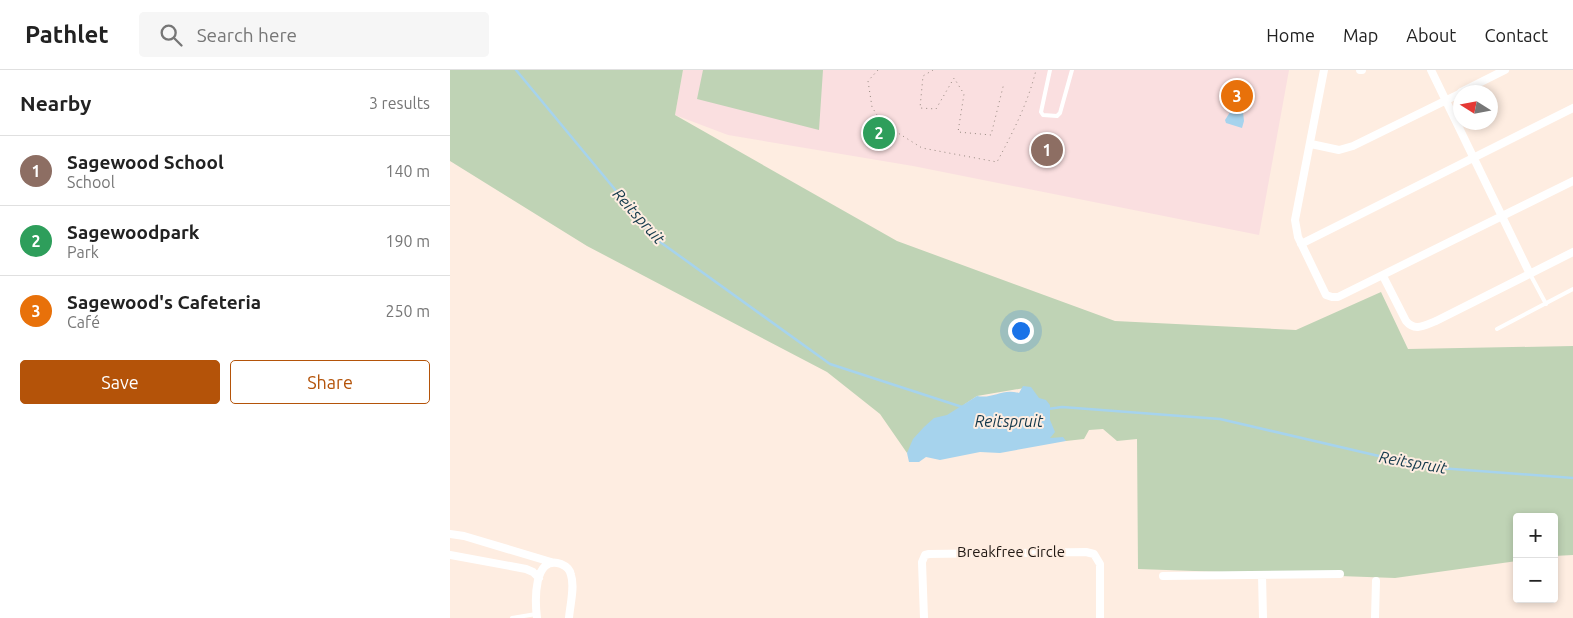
<!DOCTYPE html>
<meta charset="utf-8">
<style>
:root{--surface:#fff;--page:#f6f6f6;--text:#222;--muted:#767676;--line:#e0e0e0;--accent:#b45309}
body{margin:0;font-family:Ubuntu,sans-serif;background:var(--page);color:var(--text)}
.controls{position:absolute;right:15px;bottom:15px;display:grid;overflow:hidden;border-radius:5px;box-shadow:0 2px 8px #0003}
.controls button{width:45px;height:45px;display:grid;place-items:center;padding:0;border:0;border-bottom:1px solid var(--line);background:var(--surface);color:var(--text);font:25px sans-serif}
.compass{position:absolute;left:1003px;top:15px;width:45px;height:45px;border-radius:50%;background:var(--surface);box-shadow:0 2px 8px #0003;rotate:281deg}
.you{position:absolute;left:570px;top:260px;width:18px;height:18px;margin:-12px;border:4px solid #fff;border-radius:50%;background:#1a73e8;box-shadow:0 0 0 8px #1a73e833}
.badge{display:grid;place-items:center;width:32px;height:32px;border-radius:50%;background:var(--accent);color:#fff;font-size:16px;font-weight:700}
.pin{position:absolute;translate:-50% -50%;border:2px solid #fff;box-shadow:0 1px 5px #0006}
.list{margin:0;padding:0;list-style:none}
h2{display:flex;justify-content:space-between;align-items:center;height:65px;margin:0;padding:0 20px;font-size:21px}
h2 small{font-size:16px;font-weight:400;color:var(--muted)}
.list li{display:grid;grid-template-columns:32px 1fr auto;gap:15px;align-items:center;box-sizing:border-box;height:70px;padding:0 20px;border-top:1px solid var(--line)}
.list b{display:block;font-size:19px;white-space:nowrap}
.list p{margin:0;font-size:16px;white-space:nowrap;color:var(--muted)}
.list em{font-size:16px;font-style:normal;color:var(--muted)}
.actions{display:flex;gap:10px;padding:15px 20px}
.actions a{flex:1;padding:11px 0;border:1px solid var(--accent);border-radius:5px;text-align:center;font-size:18px;color:var(--accent)}
.actions .main{background:var(--accent);color:#fff}
.icon{flex:none;width:28px;height:28px;fill:none;stroke:currentColor;stroke-width:2;stroke-linecap:round;stroke-linejoin:round}
.map{position:relative;flex:none;width:1123px;height:548px;overflow:hidden}
header{display:flex;align-items:center;gap:30px;box-sizing:border-box;height:70px;padding:0 25px;background:var(--surface);border-bottom:1px solid var(--line)}
header strong{font-size:24px}
nav{display:flex;gap:28px;margin-inline-start:auto;font-size:18px}
.search{width:350px;height:45px;background:var(--page);display:flex;align-items:center;gap:12px;box-sizing:border-box;padding:0 18px;border-radius:5px;color:var(--muted);font-size:19px}
main{display:flex}
aside{flex:1;background:var(--surface)}
.map>svg:first-child{display:block}
.education{fill:#fadfe0}
.green{fill:#bfd3b5}
.water{fill:#a6d3ed}
.lines{fill:none;stroke-linecap:round;stroke-linejoin:round}
.stream{stroke:#a6d3ed;stroke-width:2.5}
.building{fill:#7d666d}
.path{stroke:#95887f;stroke-width:1;stroke-dasharray:1 4;stroke-linecap:butt}
.lane{stroke:#fff;stroke-width:4}
.street{stroke:#fff;stroke-width:8}
.labels{text-anchor:middle;stroke-width:4;stroke-linejoin:round;paint-order:stroke}
.street-label{font-size:15px;fill:#211914;stroke:#feede1}
.water-label{font-size:16px;font-style:italic;fill:#13384b;stroke:#feede1}
</style>
<header>
<strong>Pathlet</strong>
<div class="search"><svg class="icon" aria-label="search" viewBox="0 0 24 24"><circle cx="10" cy="10" r="6"/><path d="M15 15l6 6"/></svg>Search here</div>
<nav><a>Home</a><a>Map</a><a>About</a><a>Contact</a></nav>
</header>
<main>
<aside>
<h2>Nearby<small>3 results</small></h2>
<ul class="list">
<li><span class="badge" style="background:#8d6e63">1</span><div><b>Sagewood School</b><p>School</p></div><em>140 m</em></li>
<li><span class="badge" style="background:#2e9e5b">2</span><div><b>Sagewoodpark</b><p>Park</p></div><em>190 m</em></li>
<li><span class="badge" style="background:#e8710a">3</span><div><b>Sagewood's Cafeteria</b><p>Café</p></div><em>250 m</em></li>
</ul>
<div class="actions"><a class="main">Save</a><a>Share</a></div>
</aside>
<div class="map">
<svg width="1123" height="548" viewBox="0 0 1123 548">
<rect width="100%" height="100%" fill="#feede1"/>
<path class="education" d="M233 0H839L809 165 463 96 278 65 225 45Z"/>
<path class="green" d="M0 0H233L225 45 447 171 665 251 846 260 931 222 958 279 1123 276V485L1104 486V447H1067V491L945 508 688 499 687 369 667 371 653 359 639 360 634 369 616 371 599 368 580 317 527 326 515 334 457 383 430 344 377 302 137 176 0 91Z
M253 0H373L369 60 247 29Z"/>
<path class="water" d="M782 39 793 42 794 51 792 58 776 53 775 50Z
M573 316 581 317 589 328 596 330 600 335V350L605 362 600 368 613 367 616 371 550 383 530 382 490 390 476 387 469 392H459L457 383 463 369 474 357 484 348 497 345 527 326C544 329 552 318 569 323Z"/>
<g class="lines">
<path class="stream" d="M66 0 206 169 380 294 512 337
M598 339 612 337 770 349 976 397 1123 408"/>
</g>
<path class="building" d="M776 18 802 22 799 36 773 30Z"/>
<g class="lines">
<path class="path" d="M428 0 418 11 422 37 432 53 472 78 547 92C563 62 578 33 586 0
M483 0 473 6 470 38 486 39 504 8 514 24 508 62 541 65 554 13"/>
<path class="lane" d="M600 0 591 42 593 45 607 46 610 43 622 0
M1080 204 1096 234
M1047 259 1123 219
M62 548 86 544"/>
<path class="street" d="M874 0 845 150 848 167 876 225 882 227H888L1123 111
M910 0H912
M981 0 1080 204
M1011 22 1055 0
M861 74 889 80 903 76 1011 23
M851 174 1123 38
M933 206 956 251C965 262 975 255 986 251L1123 182
M0 464 14 466 101 492
M0 485 76 499 83 502 89 508
M812 505 813 548
M713 506 890 504
M87 548C85 532 83 484 111 494 116 496 120 499 121 505 125 517 120 535 119 548
M474 548 472 492 475 485 479 484 636 482 644 484 650 494V548
M925 548 926 511"/>
</g>
<g class="labels">
<g class="street-label">
<text x="561" y="487">Breakfree Circle</text>
</g>
<g class="water-label">
<text transform="translate(189 146) rotate(48)" y="6">Reitspruit</text>
<text x="559" y="357">Reitspruit</text>
<text transform="translate(963 392) rotate(10)" y="6">Reitspruit</text>
</g>
</g>
</svg>
<div class="controls">
<button>+</button>
<button>−</button>
</div>
<svg class="compass" viewBox="-18 -18 36 36"><path d="M0-13l5 13h-10z" fill="#e53935"/><path d="M0 13l5-13h-10z" fill="#767676"/></svg>
<div class="you"></div>
<div class="pin badge" style="left:597px;top:80px;background:#8d6e63">1</div>
<div class="pin badge" style="left:429px;top:63px;background:#2e9e5b">2</div>
<div class="pin badge" style="left:787px;top:26px;background:#e8710a">3</div>
</div>
</main>
